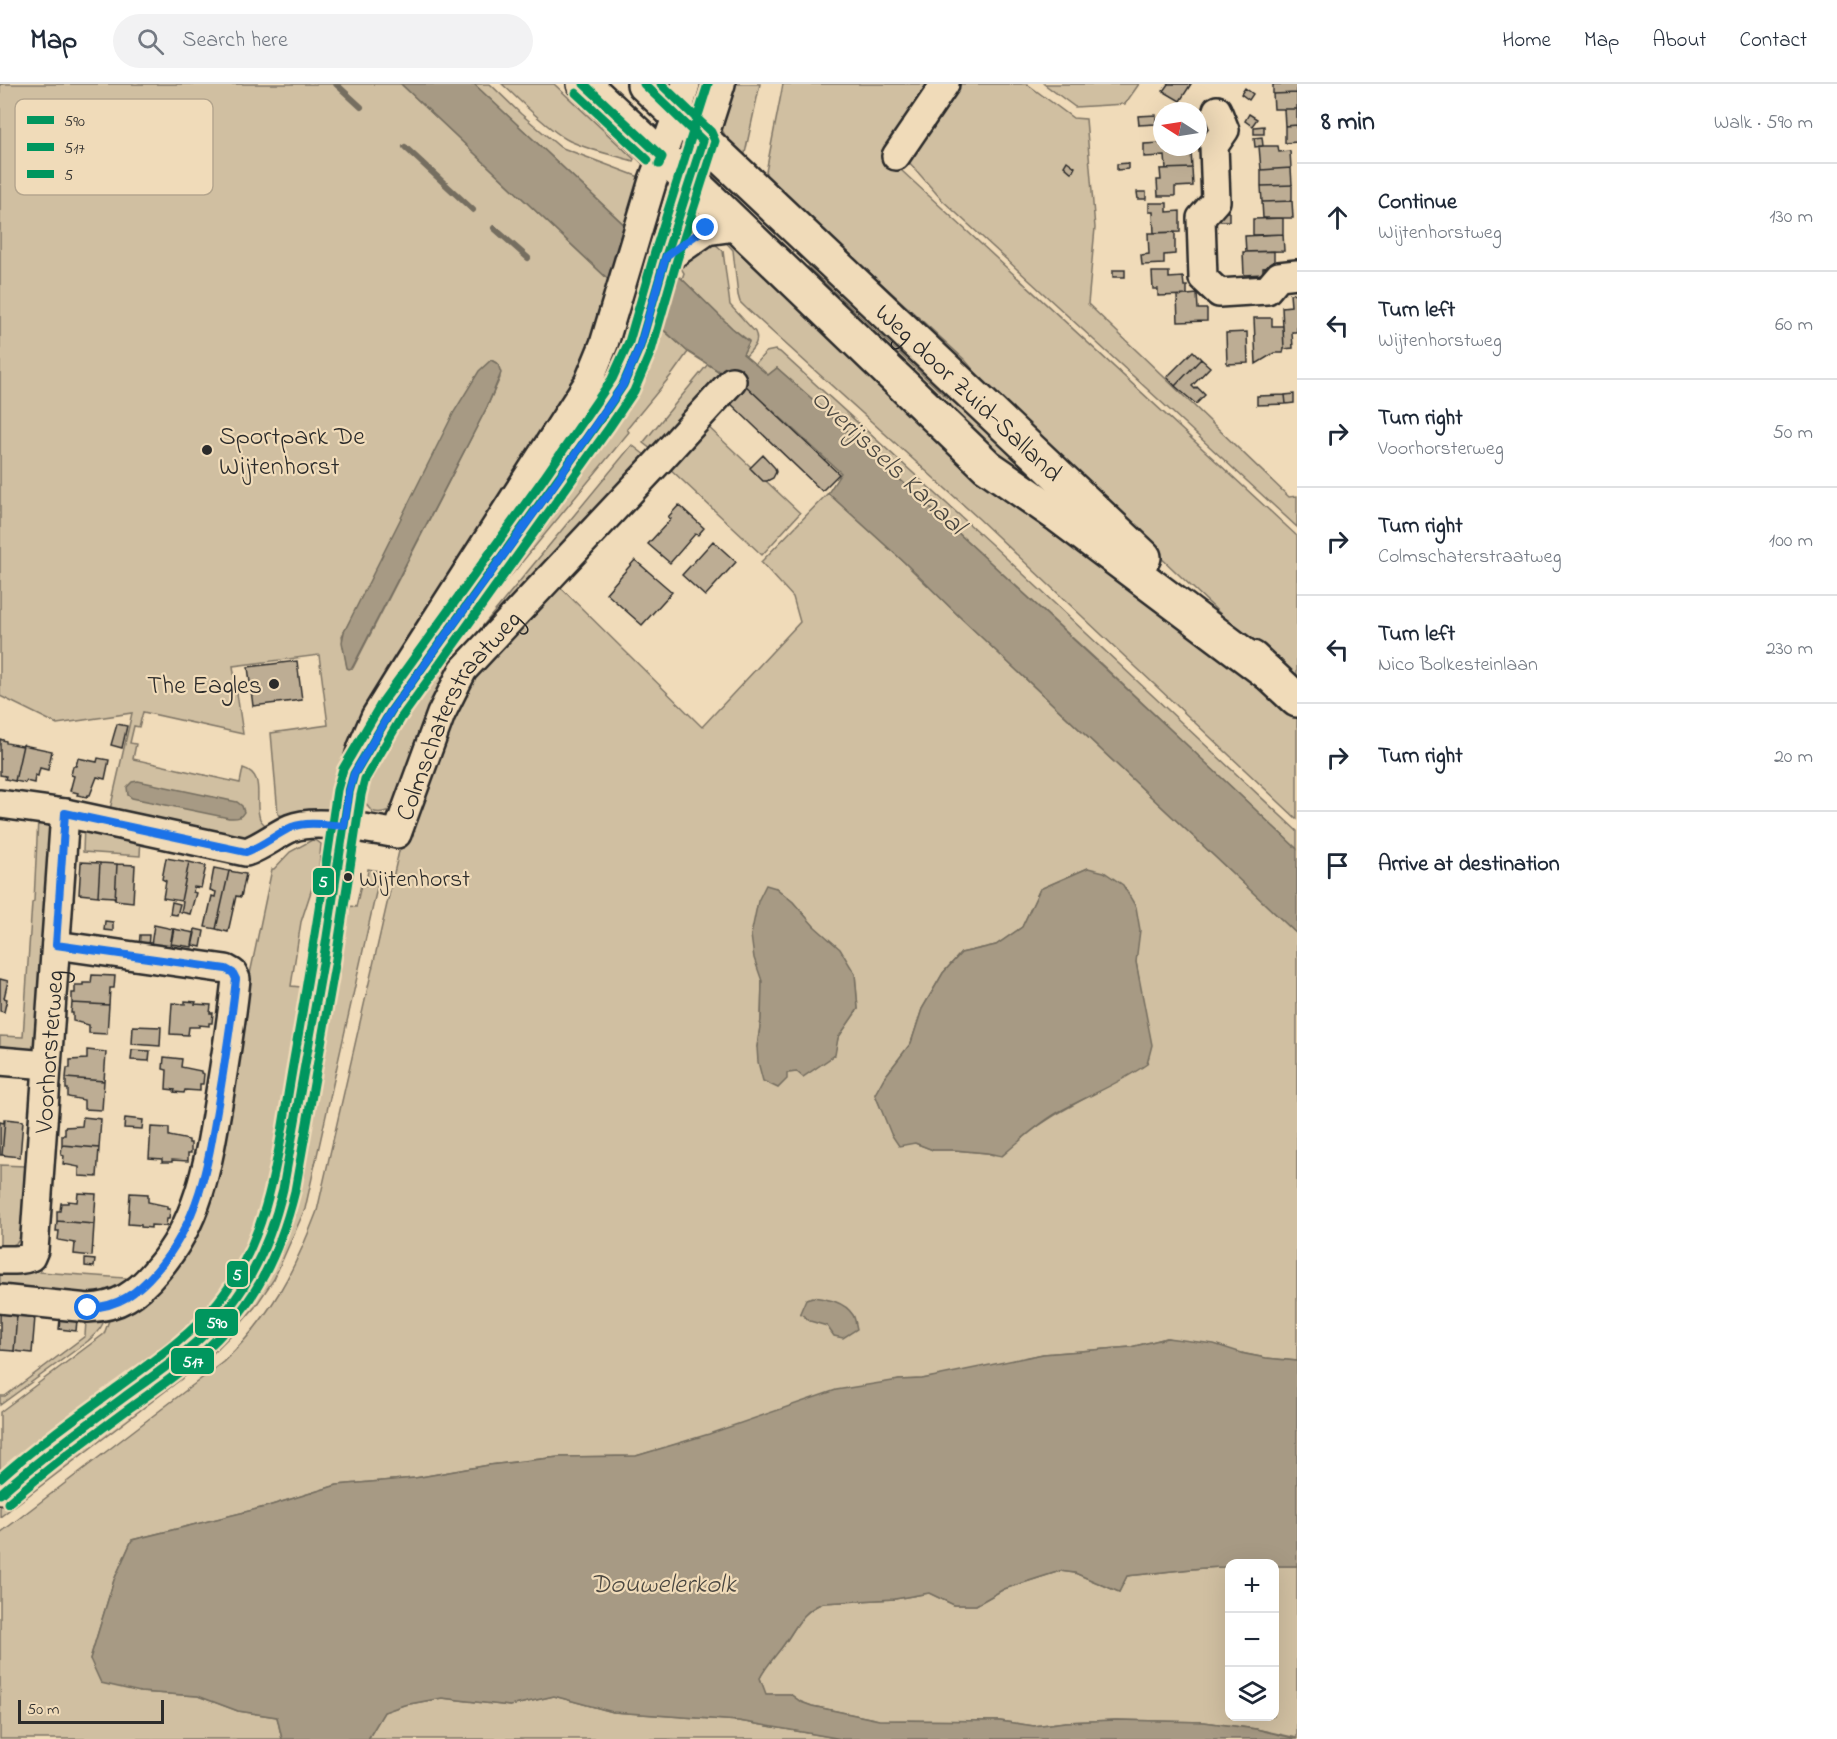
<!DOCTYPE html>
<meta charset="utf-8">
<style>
:root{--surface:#fff;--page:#f2f2f3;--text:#1f2937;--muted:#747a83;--line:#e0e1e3}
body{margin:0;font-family:"Indie Flower",sans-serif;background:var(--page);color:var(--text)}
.controls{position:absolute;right:18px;bottom:18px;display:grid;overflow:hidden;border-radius:12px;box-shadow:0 6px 24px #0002}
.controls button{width:54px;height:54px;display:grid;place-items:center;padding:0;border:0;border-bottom:2px solid var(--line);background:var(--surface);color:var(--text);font:30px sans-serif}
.compass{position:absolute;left:1153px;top:18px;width:54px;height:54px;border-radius:50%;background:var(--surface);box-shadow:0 6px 24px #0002;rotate:282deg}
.scale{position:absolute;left:18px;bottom:15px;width:146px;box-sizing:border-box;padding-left:6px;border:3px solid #2b2b2b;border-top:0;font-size:16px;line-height:21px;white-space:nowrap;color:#2b2b2b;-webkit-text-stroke:4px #f0dbb9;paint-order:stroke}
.stop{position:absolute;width:18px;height:18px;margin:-14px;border:4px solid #1a73e8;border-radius:50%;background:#fff}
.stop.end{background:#1a73e8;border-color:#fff;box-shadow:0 2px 6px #0008}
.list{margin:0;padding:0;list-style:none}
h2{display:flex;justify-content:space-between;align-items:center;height:78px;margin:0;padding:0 24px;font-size:26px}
h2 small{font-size:20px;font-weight:400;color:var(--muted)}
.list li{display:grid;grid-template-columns:39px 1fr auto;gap:18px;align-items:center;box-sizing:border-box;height:108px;padding:0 24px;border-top:2px solid var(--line)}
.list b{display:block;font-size:22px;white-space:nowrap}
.list p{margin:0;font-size:20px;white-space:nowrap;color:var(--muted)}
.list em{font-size:20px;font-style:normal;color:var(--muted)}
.icon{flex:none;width:33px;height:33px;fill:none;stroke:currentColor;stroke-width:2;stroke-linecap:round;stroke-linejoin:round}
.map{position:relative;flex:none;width:1297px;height:1655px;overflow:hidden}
header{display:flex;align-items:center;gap:36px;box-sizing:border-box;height:84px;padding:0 30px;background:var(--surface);border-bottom:2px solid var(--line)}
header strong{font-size:28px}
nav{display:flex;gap:33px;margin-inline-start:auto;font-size:21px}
.search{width:420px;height:54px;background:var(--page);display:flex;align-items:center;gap:15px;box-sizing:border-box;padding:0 21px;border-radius:33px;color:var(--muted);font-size:22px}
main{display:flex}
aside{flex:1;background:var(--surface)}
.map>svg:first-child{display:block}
.green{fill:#d0bfa1;stroke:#7e7566;stroke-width:1.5;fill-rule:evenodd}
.water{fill:#a79a84;stroke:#756e60;stroke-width:1.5}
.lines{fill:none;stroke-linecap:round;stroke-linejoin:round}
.stream{stroke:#756e60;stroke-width:6}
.building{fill:#bdad94;stroke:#2b2b2b;stroke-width:1.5}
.minor-casing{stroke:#2b2b2b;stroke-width:32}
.major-casing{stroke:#2b2b2b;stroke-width:38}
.minor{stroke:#f0dbb9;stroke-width:27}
.major{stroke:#f0dbb9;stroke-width:33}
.bus-1-casing{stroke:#f0dbb9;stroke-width:14}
.bus-2-casing{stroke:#f0dbb9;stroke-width:14}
.bus-3-casing{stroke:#f0dbb9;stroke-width:14}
.bus-1{stroke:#00965e;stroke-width:9}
.bus-2{stroke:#00965e;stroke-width:9}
.bus-3{stroke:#00965e;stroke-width:9}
.route{stroke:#1a73e8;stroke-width:8}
.poi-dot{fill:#2b2b2b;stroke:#f0dbb9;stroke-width:2}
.labels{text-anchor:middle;stroke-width:4.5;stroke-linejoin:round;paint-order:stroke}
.bus-label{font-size:24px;fill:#2b2b2b;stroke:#f0dbb9;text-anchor:start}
.street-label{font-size:26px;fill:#2b2b2b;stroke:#f0dbb9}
.poi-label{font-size:26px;fill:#2b2b2b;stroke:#f0dbb9;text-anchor:start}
.water-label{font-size:27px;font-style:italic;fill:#4a4741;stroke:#f0dbb9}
.key{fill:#f0dbb9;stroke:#b5a68e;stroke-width:1.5}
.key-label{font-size:16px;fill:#2b2b2b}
.line-badge{stroke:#f0dbb9;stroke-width:2}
.badge-label{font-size:16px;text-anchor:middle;font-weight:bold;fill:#fff}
</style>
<header>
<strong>Map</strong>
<div class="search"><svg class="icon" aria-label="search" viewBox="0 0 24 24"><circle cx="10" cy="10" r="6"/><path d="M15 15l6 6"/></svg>Search here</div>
<nav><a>Home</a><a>Map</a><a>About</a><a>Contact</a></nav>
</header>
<main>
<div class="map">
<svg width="1297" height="1655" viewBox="0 0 1297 1655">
<rect width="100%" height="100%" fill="#f0dbb9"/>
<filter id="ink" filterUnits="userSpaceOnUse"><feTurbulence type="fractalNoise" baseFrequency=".0167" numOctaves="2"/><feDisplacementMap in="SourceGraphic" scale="12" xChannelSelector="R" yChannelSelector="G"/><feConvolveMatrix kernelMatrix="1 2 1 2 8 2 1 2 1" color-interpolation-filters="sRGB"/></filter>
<g filter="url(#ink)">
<path class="green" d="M0 0H401L612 199 598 255 329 731 288 735 278 730 271 649 328 641 319 571 233 582 243 650 143 628 139 643 134 642 130 659 136 660 133 675 240 699 243 684C267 691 253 717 260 735 262 739 266 742 270 745L258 758 109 730 132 629 57 640 0 612ZM491 276 498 280 500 294 487 323 353 584 347 583 342 552Z
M474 0H490L521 30 560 63 642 94 628 144Z
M502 0H554L634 75 633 77C611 70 586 66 566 55 543 41 522 18 502 0Z
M726 0H760L744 74C713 42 719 41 726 0Z
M783 0H939L889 75 1297 452V602L1018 339 965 276 765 93Z
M951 0H1027L1073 34 1086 35 1095 144 1088 220 1289 413 1297 412V443L942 116 908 77Z
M1044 0H1139L1125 20 1075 23Z
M706 152 723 167 730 221 755 248C760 258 753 264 746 272L743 270 749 257 732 244 682 195 684 189 681 184 685 172Z
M720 152H728L1257 596 1297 633V735L978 434 746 224 740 218 738 211 733 166Z
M808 183 943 310 1004 358 1068 417 1060 427 800 191Z
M662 245 688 268 673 289 627 345 629 348 467 545 457 564 443 606 392 725C377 732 365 729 365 710L362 709 378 666 402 619 525 448 576 381 635 310 646 291Z
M775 266 780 268 990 459 1297 747V765L1100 579 811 314 777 284 768 291 755 280 766 268Z
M708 280 719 288 727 289 656 369 643 359Z
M705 340 800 429 762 471 667 382Z
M632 361 650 375 472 557 481 544Z
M828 409 904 478 961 534 1297 850V1277L1266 1274 1167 1254 1131 1263 1043 1270 959 1289 922 1295 899 1296 636 1372 559 1373 489 1381 415 1394 337 1401 265 1423 132 1456 114 1496 90 1575 140 1608 198 1612 238 1627 277 1633 282 1655H0V1449L223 1278C271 1233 294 1188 317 1127L402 754 458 604 554 497 702 643 800 538 793 513 761 478ZM1088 784 1136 867V878L1144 926 1087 1013 1055 1031 993 1071 987 1069 954 1066H933L915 1059 883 1028 875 1011 884 994 911 959 922 925 943 889 961 869 996 861 1022 843 1040 805ZM776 804 793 818 855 890 858 925 838 954 834 971 797 988 786 989 757 963 761 936 762 897Z
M38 735 50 739 53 744 35 968 0 970V952L23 953 32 819 34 817Z
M84 741 141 752 140 772 83 768Z
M312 756 317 757 321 760 319 783 301 838 291 902 301 903 302 921 269 1113 252 1159 225 1207 207 1229 168 1265 0 1394V1328L104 1250 111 1231 163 1192 250 890 272 785H274L290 768Z
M368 785 380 787 379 795 305 1125 274 1195 255 1223 229 1253 205 1277 0 1433V1423L104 1344 251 1210 332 880 351 822 356 823 361 801 366 802Z
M0 1081 25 1082 24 1097H26L24 1104 20 1153C17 1163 9 1162 0 1161Z
M40 1175V1188L140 1195 110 1215 0 1207V1183Z
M105 1231C104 1243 96 1249 88 1257L0 1321V1312H5L85 1252 86 1237Z
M1275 1482H1297V1654L1256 1645 1204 1638 1116 1636 1065 1638 1034 1642 1000 1637 879 1636 812 1622 801 1618 790 1610H765L760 1594C766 1581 773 1574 782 1563 796 1545 800 1528 823 1519L895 1515 929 1509 954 1521H976L1004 1505 1060 1487 1075 1489 1119 1508 1127 1492C1161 1489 1195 1483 1229 1483L1230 1632H1274Z
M554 1612 613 1628 739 1637 842 1655H368L384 1628 404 1621 442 1614 510 1622Z"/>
<path class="water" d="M401 0H474L682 195 732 244 749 258 743 270 768 291 777 284 811 314C974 463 1137 613 1297 765V850L961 534 904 478 828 409 841 389 750 306 727 290 720 288 688 268 608 195Z
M491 276 498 280 501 289 487 323 352 584 349 585 347 584 342 558 344 548 454 328 479 287Z
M138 697 237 718 242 722 244 728C240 735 237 734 229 734L132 714 128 711 127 703 132 698Z
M1088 784 1104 788 1123 801 1136 823 1140 846 1136 878 1152 961 1147 980C1119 1000 1087 1012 1057 1029 1037 1041 1019 1057 1002 1072L987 1069 954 1066H933L915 1059 899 1062 891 1050 875 1010 884 994 911 959 922 925 943 889 961 869 996 861 1022 843 1040 805Z
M766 801 776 804 793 818 814 842 840 865 855 890 858 925 838 954 835 971 803 993 797 988 787 989V995L778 1004 763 997 758 978 757 963 761 936 762 897 754 874 751 851 758 817Z
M813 1213C827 1215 844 1217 853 1231 855 1234 856 1241 857 1245L843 1254 834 1252 827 1242 810 1237 800 1229 806 1215Z
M1167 1254 1214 1260 1245 1270 1266 1274 1297 1277V1482H1275L1274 1480H1230L1229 1483C1195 1483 1161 1489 1127 1492L1119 1508 1075 1489 1060 1487 1004 1505 976 1521H954L929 1509 895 1515 823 1519C800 1528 796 1545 782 1563 774 1574 766 1582 760 1594L766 1610H790L801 1618 812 1622 879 1636 1000 1637 1034 1642 1065 1638 1116 1636 1204 1638 1256 1645 1297 1655H842L739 1637 613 1628 554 1612 510 1622 442 1614 404 1621 384 1628 368 1655H282L277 1633 238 1627 198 1612 140 1608 101 1599 90 1575 114 1496 132 1456 265 1423 337 1401 415 1394 489 1381 559 1373 636 1372 709 1350 836 1306 899 1296 922 1295 1043 1270 1131 1263Z"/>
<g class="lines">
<path class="stream" d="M336 0 361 23
M405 63 473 126
M494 144 528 174"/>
</g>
<path class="building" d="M1168 0H1191L1180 17 1163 7Z
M1273 0H1297V9L1273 10Z
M1245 4 1253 10 1249 16 1241 10Z
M1297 9V25H1274L1273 10Z
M1284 25H1297V41L1285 42Z
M1249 30 1257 35 1252 42 1245 37Z
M1156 31V40L1139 41 1138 32Z
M1297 41V58L1285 59V42Z
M1264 42V50H1254V43Z
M1262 53 1263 62 1255 63 1254 54Z
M1161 59 1162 63H1173V67L1191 66 1192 84 1160 85H1166L1165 72 1144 73V60Z
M1259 62H1278L1279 68 1290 67 1291 84 1261 86Z
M1067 77 1075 83 1072 89 1064 82Z
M1128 79V85L1117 86V80Z
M1192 84 1193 102 1175 103V112H1158L1157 96H1161L1160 85Z
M1291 84 1292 101 1261 102V86Z
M1292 101V117L1262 118 1261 102Z
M1137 108H1146V115H1138Z
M1292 117 1293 134H1263L1262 118Z
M1149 119H1167V128L1180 127V148L1154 149 1153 128H1149Z
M1218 128H1229V137H1220Z
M1283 134V150L1253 151V135Z
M1175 148V170L1164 171V180L1142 181 1141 171 1149 170 1148 149Z
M1283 150 1284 167 1246 168 1245 152Z
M1274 167V183L1263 184V190L1244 191 1243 168Z
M1113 186H1125V193H1113Z
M1152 188H1169V194L1183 193 1184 202H1187V211L1158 212V205H1153Z
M1297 209V248H1292L1293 264 1284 265 1282 223 1291 222 1290 210Z
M1197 210 1198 225H1207V237L1178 238 1177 212Z
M1254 234H1272V242H1283L1284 265 1283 269H1274L1256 280Z
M1247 248 1248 279 1227 280 1226 249Z
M1193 267 1201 275 1175 302 1167 293Z
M1201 275 1210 283 1192 302 1195 305 1197 303 1205 311 1196 320 1175 302Z
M744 300 839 390 822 407 728 317Z
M1294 310V319L1286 320 1285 311Z
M1285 311 1286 320 1257 321V312Z
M763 371 775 384 776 388 773 394 767 397H763L750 384Z
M679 421 704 444 698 451 695 450 670 479 648 460 671 435 668 433Z
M713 457 736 478 705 512 682 491Z
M635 476 672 508 642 541 606 509Z
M297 577 302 616 253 622 248 583Z
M117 640 127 642 122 664 111 661Z
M0 655 6 657V659L22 662 23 661 15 697 5 695 6 692 0 691Z
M23 661 52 667 48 686 40 684 38 692 35 691 34 699 26 697 25 699 15 697Z
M78 674 97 678 98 674 109 676 105 695 97 693 90 711H88L87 713 77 711 78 709 70 707 74 692 71 691 73 682H76Z
M166 774 189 778 181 817 163 814 166 797 162 795Z
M81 778 100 779 98 812 79 810Z
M189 778 206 782 201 804 194 803 193 808 196 809 190 830 181 828 183 818 181 817Z
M100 779 117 780 115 816 114 813 98 812Z
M117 780 135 781 133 818 115 816Z
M214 784 229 787 216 845 205 843 212 812 215 813 216 808 210 806Z
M229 787 246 790 241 813 236 812 228 848 216 845Z
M172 818 180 820 177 831 170 830Z
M105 837 113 838V847L104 846Z
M154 841 173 845 170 862 151 861Z
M174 845 195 849 192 863 171 860Z
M195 845 204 847 201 863 192 861Z
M140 851H149L148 865H139Z
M92 891 115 892 114 904H110L109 921 72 919V909H75V901H83V899H91Z
M0 895 8 897 4 914 7 915 4 928 0 927Z
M185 917 196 918 195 920 211 921 210 929H213L212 939H209V942L199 941V943H189L188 951 170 950 172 919 185 920Z
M72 919 109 921 107 950 89 949V941L73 937V929H71Z
M133 942 161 943 160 962 132 960Z
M87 966 106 968 104 997 66 994 67 984H70V976L87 975Z
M132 966 150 967 149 977 131 976Z
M164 973 182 975 181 983 201 987V989L204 990 203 1000H200V1007L185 1006 184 1009 174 1008 175 1006 166 1005 167 986 163 985Z
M66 994 104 997 102 1026 84 1025V1016L68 1013V1005H66Z
M83 1033 101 1035 99 1064 62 1061V1051H65V1043L82 1042Z
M125 1034 143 1036 142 1045 124 1044Z
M4 1035H5L2 1071H0V1038L4 1039Z
M5 1035 23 1037 20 1073 2 1071Z
M151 1043 169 1044V1052L189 1056V1059H191V1069H188V1077L172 1076V1078H162V1075L149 1074Z
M62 1061 99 1064 97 1093 79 1092V1083L63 1080 64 1072 61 1071Z
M78 1109 96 1110 94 1140 57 1137V1127H60L61 1119H68V1117L77 1118Z
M130 1109 148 1110V1118L167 1122V1125H170L169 1135H167L166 1142 151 1141V1144L141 1143V1141L128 1140Z
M57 1137 94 1140 92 1172 74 1170 75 1159 58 1156 59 1147H56Z
M85 1175 95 1176 94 1183 85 1182Z
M0 1229 17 1231 14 1267 0 1266Z
M17 1231 35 1233 32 1269 14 1267Z
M60 1235 77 1236 76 1247 59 1245Z"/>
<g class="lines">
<defs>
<g id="minor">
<path d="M1217 26 1225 46 1214 62 1216 117 1201 134 1203 194 1219 209 1267 206 1279 192 1297 190"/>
<path d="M896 72 945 0"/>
<path d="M453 542 554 401 623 301 640 262 666 172 721 0"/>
<path id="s1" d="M0 720 65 729 246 768C263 762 275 751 291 744 315 734 371 745 397 750L441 630 463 586 659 377 732 297"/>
<path d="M0 977 47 981"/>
<path id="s2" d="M0 1176C11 1176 21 1177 31 1173L34 1166 65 729"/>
<path d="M0 1215 88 1224C119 1223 137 1210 157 1186 202 1134 209 1073 220 1008 226 971 232 933 236 895L233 889 226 885 56 861"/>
<path d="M0 1406C33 1382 65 1356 99 1332 143 1299 194 1268 228 1224 255 1190 274 1147 283 1105L323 879 349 708 362 663 375 633 409 578 588 299 604 260 653 96 677 31 686 0"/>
</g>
<g id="major">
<path d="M584 0 662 73 691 97 987 382 1059 432 1268 589"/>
<path id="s3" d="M644 0 1144 473"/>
<path d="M666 172 706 144 735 140"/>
<path d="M1252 574 1297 616"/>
</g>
</defs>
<use href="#minor" class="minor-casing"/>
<use href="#major" class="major-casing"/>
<use href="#minor" class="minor"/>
<use href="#major" class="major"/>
<defs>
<path id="bus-1" d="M584 0 662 73 659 80
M0 1410C39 1376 81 1345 123 1314 160 1287 199 1261 228 1225 256 1190 273 1148 283 1105L323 879 349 708 354 690 391 627 599 337 623 301 640 262 666 172 703 57 644 0"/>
<path id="bus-2" d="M576 9 648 76
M8 1419C47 1385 89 1354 131 1323 169 1296 209 1269 238 1231 267 1195 284 1152 295 1107L335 881 361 711 365 695 401 634 609 344 634 307 651 267 677 176 715 57 711 48 661 0"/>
<path id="bus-3" d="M0 1394C37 1361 78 1332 118 1303 153 1277 190 1252 218 1218 273 1150 279 1058 294 975 310 885 324 796 337 706L343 685 381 620 544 394 612 295 629 258 655 168 708 0"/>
</defs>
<use href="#bus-1" class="bus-1-casing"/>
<use href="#bus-2" class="bus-2-casing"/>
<use href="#bus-3" class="bus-3-casing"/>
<use href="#bus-1" class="bus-1"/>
<use href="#bus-2" class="bus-2"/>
<use href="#bus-3" class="bus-3"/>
</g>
</g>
<g class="lines" filter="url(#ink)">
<path class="route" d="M88 1224C119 1223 137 1209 157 1186 202 1134 209 1073 220 1008 226 971 232 933 236 895L233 889 226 885 56 861 65 729 246 768C263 762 276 750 292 743 308 737 328 741 344 742L349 708 354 690 391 627 554 401 623 301 640 262 666 172 706 144"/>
</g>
<g class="poi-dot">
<circle cx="207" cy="366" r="6"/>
<circle cx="274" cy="600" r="6"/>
<circle cx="348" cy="793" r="5"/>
</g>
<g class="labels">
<g class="bus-label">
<text x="359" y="802">Wijtenhorst</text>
</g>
<g class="street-label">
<text dy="9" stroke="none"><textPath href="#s3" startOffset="448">Weg door Zuid-Salland</textPath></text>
<text dy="9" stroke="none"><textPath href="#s1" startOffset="544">Colmschaterstraatweg</textPath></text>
<text dy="9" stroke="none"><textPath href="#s2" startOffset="238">Voorhorsterweg</textPath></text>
</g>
<g class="poi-label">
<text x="219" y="360">Sportpark De<tspan x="219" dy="30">Wijtenhorst</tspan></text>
<text x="262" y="609" text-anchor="end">The Eagles</text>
</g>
<g class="water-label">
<text transform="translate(889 377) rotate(43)" y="9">Overijssels Kanaal</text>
<text x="663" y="1508">Douwelerkolk</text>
</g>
</g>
<rect x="15" y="15" width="198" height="96" rx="9" class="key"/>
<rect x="27" y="32" width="27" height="8" fill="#00965e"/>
<rect x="27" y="59" width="27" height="8" fill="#00965e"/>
<rect x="27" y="86" width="27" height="8" fill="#00965e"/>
<g class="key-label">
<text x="64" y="42">590</text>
<text x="64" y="69">517</text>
<text x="64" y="96">5</text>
</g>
<g class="line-badge">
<rect x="312" y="783" width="23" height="29" rx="6" fill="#00965e"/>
<rect x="226" y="1176" width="23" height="28" rx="6" fill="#00965e"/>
<rect x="194" y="1224" width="45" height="29" rx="6" fill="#00965e"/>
<rect x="170" y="1263" width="45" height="28" rx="6" fill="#00965e"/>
</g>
<g class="badge-label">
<text x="323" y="803">5</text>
<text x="237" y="1196">5</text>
<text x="217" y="1244">590</text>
<text x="193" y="1283">517</text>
</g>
</svg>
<div class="controls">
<button>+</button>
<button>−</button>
<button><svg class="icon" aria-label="layers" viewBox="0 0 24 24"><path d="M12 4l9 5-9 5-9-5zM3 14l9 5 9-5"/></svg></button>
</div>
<svg class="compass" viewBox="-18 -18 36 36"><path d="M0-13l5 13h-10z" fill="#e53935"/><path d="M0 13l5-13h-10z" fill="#747a83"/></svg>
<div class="scale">50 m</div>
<div class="stop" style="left:88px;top:1224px"></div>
<div class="stop end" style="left:706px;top:144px"></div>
</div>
<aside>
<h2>8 min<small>Walk · 590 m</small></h2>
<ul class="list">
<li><svg class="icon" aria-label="ahead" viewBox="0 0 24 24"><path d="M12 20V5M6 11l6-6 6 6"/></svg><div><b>Continue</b><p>Wijtenhorstweg</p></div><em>130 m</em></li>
<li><svg class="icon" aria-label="left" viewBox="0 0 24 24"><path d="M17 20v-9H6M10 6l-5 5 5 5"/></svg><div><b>Turn left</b><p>Wijtenhorstweg</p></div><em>60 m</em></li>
<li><svg class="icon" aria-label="right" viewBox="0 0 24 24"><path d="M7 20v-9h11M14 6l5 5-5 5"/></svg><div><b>Turn right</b><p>Voorhorsterweg</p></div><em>50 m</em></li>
<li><svg class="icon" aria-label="right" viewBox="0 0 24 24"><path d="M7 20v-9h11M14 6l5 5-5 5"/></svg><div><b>Turn right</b><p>Colmschaterstraatweg</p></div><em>100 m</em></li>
<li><svg class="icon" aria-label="left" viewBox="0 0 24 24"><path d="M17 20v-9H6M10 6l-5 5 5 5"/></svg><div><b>Turn left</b><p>Nico Bolkesteinlaan</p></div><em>230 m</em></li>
<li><svg class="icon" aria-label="right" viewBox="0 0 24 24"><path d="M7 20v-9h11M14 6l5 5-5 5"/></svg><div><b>Turn right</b></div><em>20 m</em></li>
<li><svg class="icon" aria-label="arrive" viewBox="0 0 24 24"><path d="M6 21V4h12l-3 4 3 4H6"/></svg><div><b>Arrive at destination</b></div></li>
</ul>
</aside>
</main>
